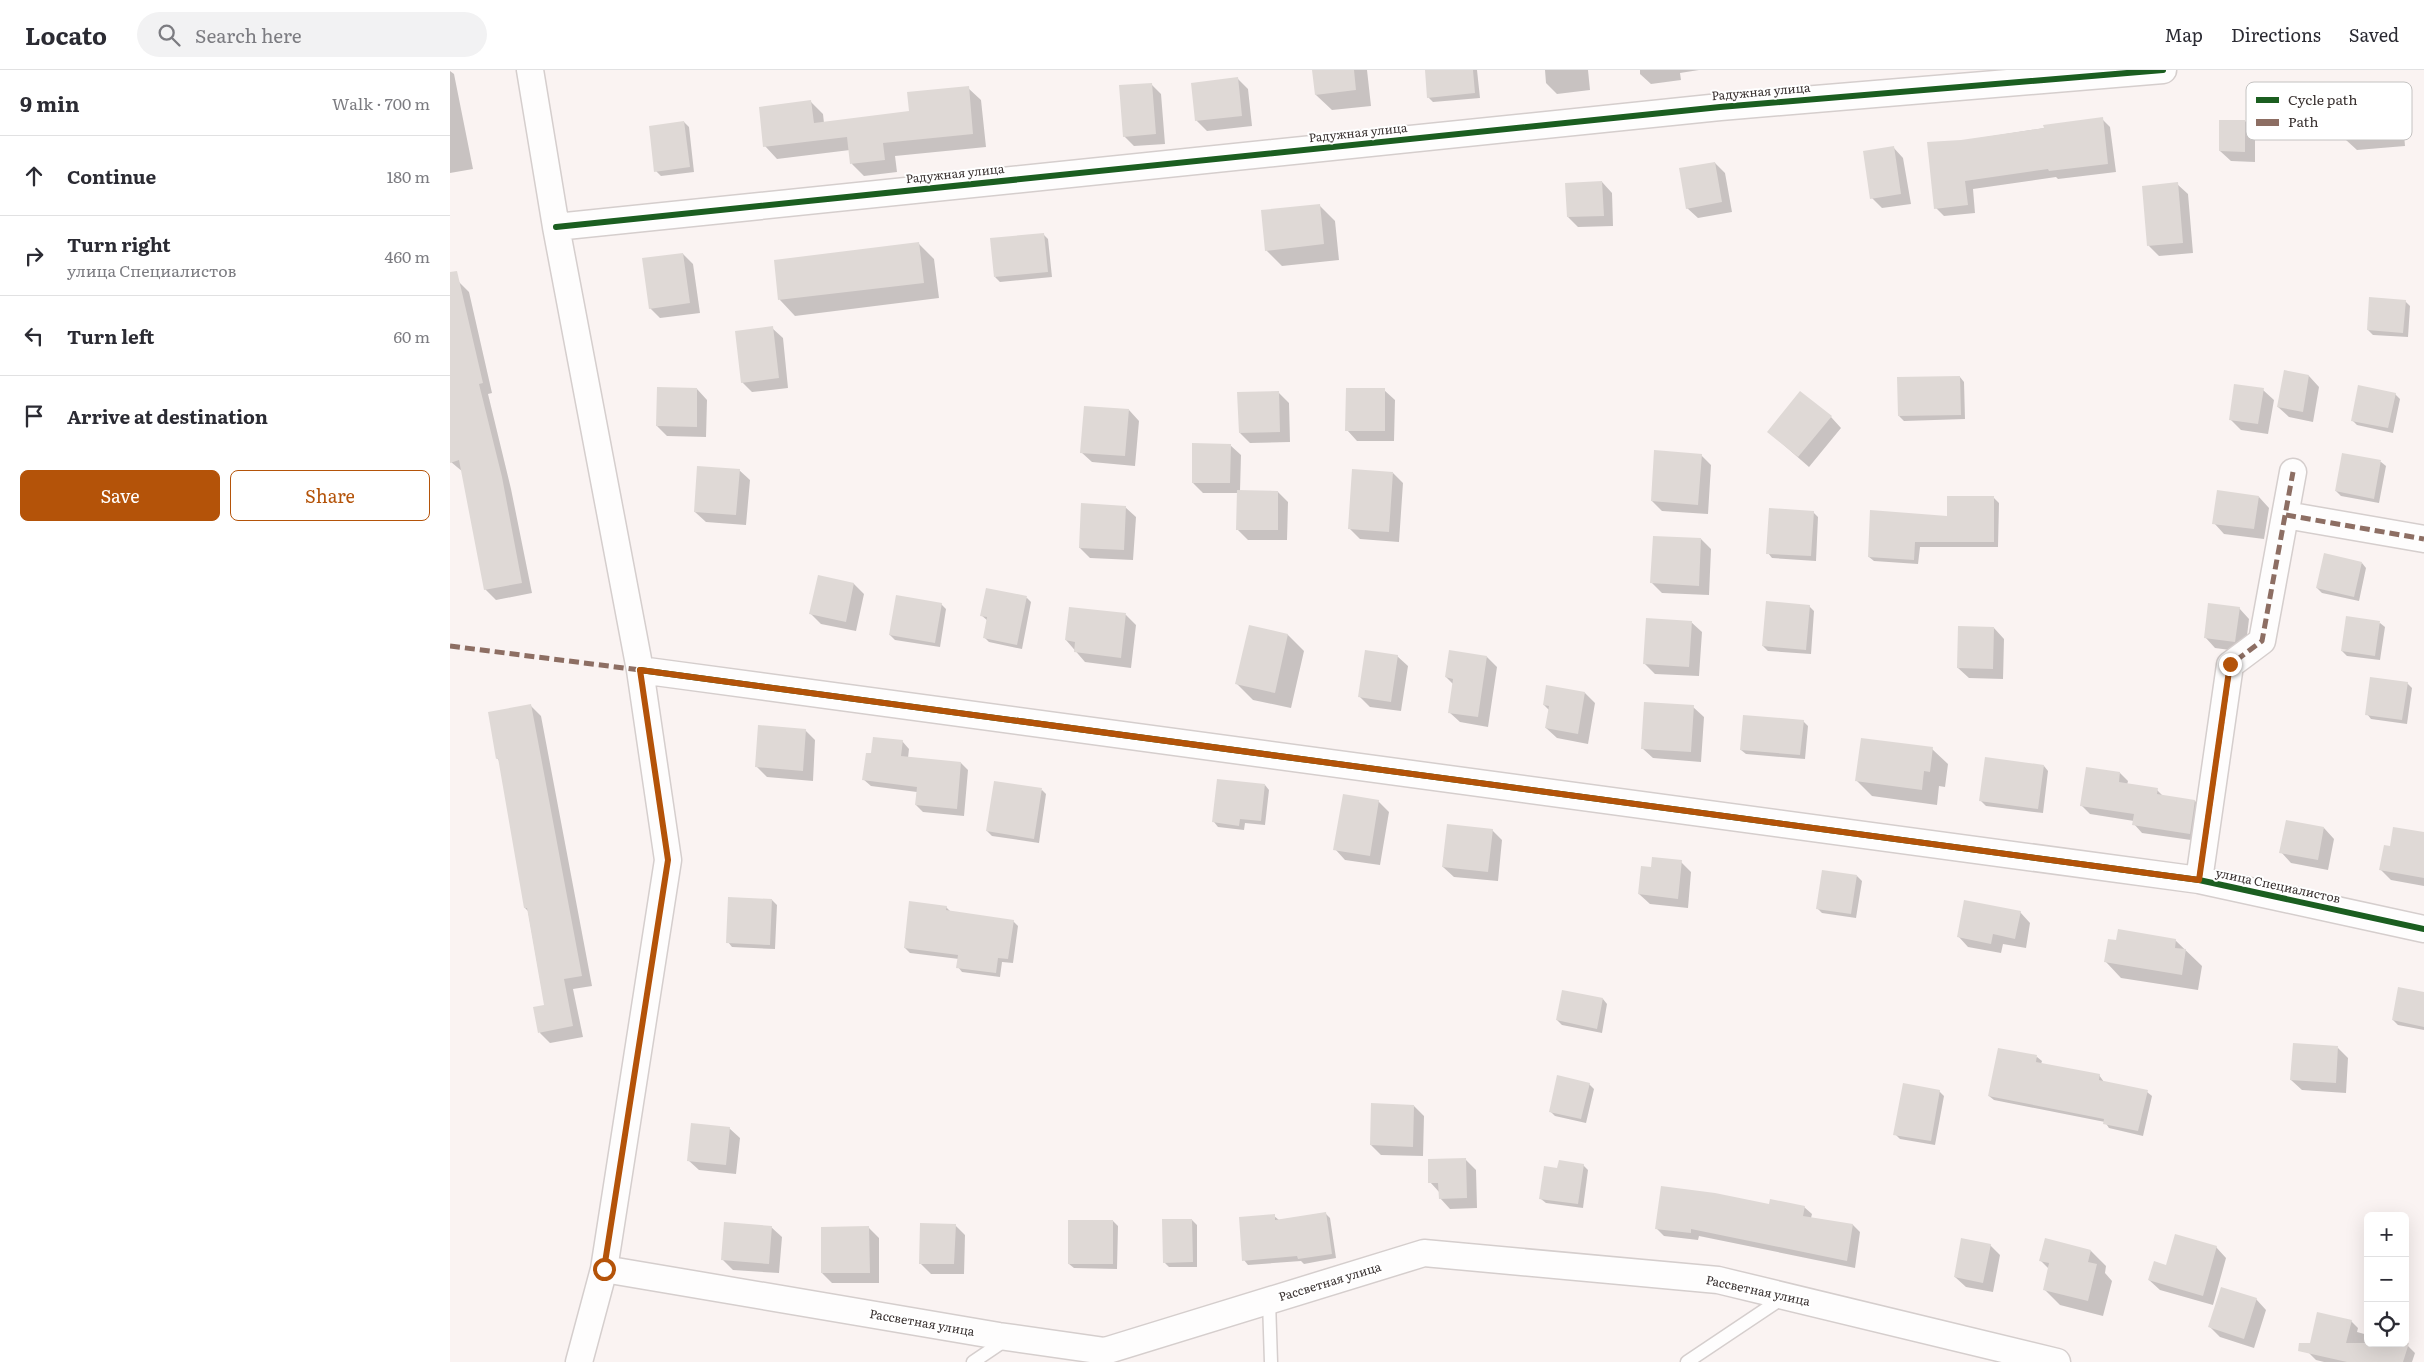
<!DOCTYPE html>
<meta charset="utf-8">
<style>
:root{--surface:#fff;--page:#f2f2f3;--text:#2b2b33;--muted:#7c7c81;--line:#e1e1e2;--accent:#b45309}
body{margin:0;font-family:Literata,serif;background:var(--page);color:var(--text)}
.controls{position:absolute;right:15px;bottom:15px;display:grid;overflow:hidden;border-radius:8px;box-shadow:0 5px 20px #0002}
.controls button{width:45px;height:45px;display:grid;place-items:center;padding:0;border:0;border-bottom:1px solid var(--line);background:var(--surface);color:var(--text);font:25px sans-serif}
.stop{position:absolute;width:15px;height:15px;margin:-11px;border:4px solid #b45309;border-radius:50%;background:#fff}
.stop.end{background:#b45309;border-color:#fff;box-shadow:0 1px 5px #0008}
.list{margin:0;padding:0;list-style:none}
h2{display:flex;justify-content:space-between;align-items:center;height:65px;margin:0;padding:0 20px;font-size:21px}
h2 small{font-size:16px;font-weight:400;color:var(--muted)}
.list li{display:grid;grid-template-columns:32px 1fr auto;gap:15px;align-items:center;box-sizing:border-box;height:80px;padding:0 20px;border-top:1px solid var(--line)}
.list b{display:block;font-size:19px;white-space:nowrap}
.list p{margin:0;font-size:16px;white-space:nowrap;color:var(--muted)}
.list em{font-size:16px;font-style:normal;color:var(--muted)}
.actions{display:flex;gap:10px;padding:15px 20px}
.actions a{flex:1;padding:11px 0;border:1px solid var(--accent);border-radius:8px;text-align:center;font-size:18px;color:var(--accent)}
.actions .main{background:var(--accent);color:#fff}
.icon{flex:none;width:28px;height:28px;fill:none;stroke:currentColor;stroke-width:2;stroke-linecap:round;stroke-linejoin:round}
.map{position:relative;flex:none;width:1974px;height:1292px;overflow:hidden}
header{display:flex;align-items:center;gap:30px;box-sizing:border-box;height:70px;padding:0 25px;background:var(--surface);border-bottom:1px solid var(--line)}
header strong{font-size:24px}
nav{display:flex;gap:28px;margin-inline-start:auto;font-size:18px}
.search{width:350px;height:45px;background:var(--page);display:flex;align-items:center;gap:12px;box-sizing:border-box;padding:0 18px;border-radius:28px;color:var(--muted);font-size:19px}
main{display:flex}
aside{flex:1;background:var(--surface)}
.map>svg:first-child{display:block}
.shadow{fill:#0003}
.building{fill:#dfd9d6}
.lines{fill:none;stroke-linecap:round;stroke-linejoin:round}
.service-casing{stroke:#d5cecd;stroke-width:15}
.minor-casing{stroke:#d5cecd;stroke-width:29}
.service{stroke:#fefdfd;stroke-width:12}
.minor{stroke:#fefdfd;stroke-width:26}
.quiet{stroke:#8d6e63;stroke-width:5;stroke-dasharray:10 5;stroke-linecap:butt}
.cycleway-casing{stroke:#fff;stroke-width:9}
.cycleway{stroke:#1b5e20;stroke-width:6}
.route{stroke:#b45309;stroke-width:6}
.labels{text-anchor:middle;stroke-width:4;stroke-linejoin:round;paint-order:stroke}
.street-label{font-size:12px;fill:#3a3231;stroke:#fff}
.key{fill:#fff;stroke:#c4c2c1;stroke-width:1}
.key-label{font-size:14px;fill:#3a3231}
</style>
<header>
<strong>Locato</strong>
<div class="search"><svg class="icon" aria-label="search" viewBox="0 0 24 24"><circle cx="10" cy="10" r="6"/><path d="M15 15l6 6"/></svg>Search here</div>
<nav><a>Map</a><a>Directions</a><a>Saved</a></nav>
</header>
<main>
<aside>
<h2>9 min<small>Walk · 700 m</small></h2>
<ul class="list">
<li><svg class="icon" aria-label="ahead" viewBox="0 0 24 24"><path d="M12 20V5M6 11l6-6 6 6"/></svg><div><b>Continue</b></div><em>180 m</em></li>
<li><svg class="icon" aria-label="right" viewBox="0 0 24 24"><path d="M7 20v-9h11M14 6l5 5-5 5"/></svg><div><b>Turn right</b><p>улица Специалистов</p></div><em>460 m</em></li>
<li><svg class="icon" aria-label="left" viewBox="0 0 24 24"><path d="M17 20v-9H6M10 6l-5 5 5 5"/></svg><div><b>Turn left</b></div><em>60 m</em></li>
<li><svg class="icon" aria-label="arrive" viewBox="0 0 24 24"><path d="M6 21V4h12l-3 4 3 4H6"/></svg><div><b>Arrive at destination</b></div></li>
</ul>
<div class="actions"><a class="main">Save</a><a>Share</a></div>
</aside>
<div class="map">
<svg width="1974" height="1292" viewBox="0 0 1974 1292">
<rect width="100%" height="100%" fill="#faf3f2"/>
<path class="shadow" d="M863 0H917L921 36 882 40 866 25Z
M976 0H1027L1030 28 983 32 978 27Z
M1095 0H1138L1140 20 1107 24 1096 13Z
M1190 0H1249L1230 3 1231 10 1201 14 1190 4Z
M0 1 4 4 23 99 0 103Z
M788 9 798 19 802 56 757 61 746 50Z
M701 14 711 24 715 74 684 76 674 66Z
M518 18 531 30 536 77 445 86 447 102 414 106 402 94 400 80 327 89 315 76 361 32 373 44 374 53 460 42Z
M1942 30 1952 40 1955 76 1907 80 1896 70 1902 43Z
M1652 49 1660 57 1666 102 1608 109 1606 107 1523 119 1525 143 1494 146 1486 138 1511 71Z
M1795 51 1805 62V92L1781 91 1770 81Z
M234 52 239 57 244 102 211 106 206 101Z
M1443 77 1453 88 1461 134 1432 138 1422 128Z
M1265 93 1275 103 1282 142 1248 148 1237 138Z
M1152 112 1162 123 1163 156 1128 157 1118 147Z
M1727 114 1738 124 1743 183 1709 186 1699 176 1693 117Z
M869 135 885 151 889 190 832 196 816 180Z
M593 164 598 169 602 207 550 212 545 207Z
M469 174 484 189 489 228 345 246 330 230 325 191Z
M233 184 243 194 250 243 210 248 200 238Z
M9 212 19 222 42 323 38 324 61 419 82 523 46 530 35 519 13 402 1 392 0 214Z
M1955 231 1960 236 1958 267 1923 265 1918 260Z
M322 258 333 268 338 318 302 322 292 312Z
M1835 302 1859 306 1869 317 1863 352 1839 347 1828 337Z
M1510 307 1514 312 1515 349 1454 351 1449 346Z
M247 319 257 330 256 367 217 366 207 356Z
M934 320 945 330 944 371H907L897 360Z
M1813 320 1824 330 1818 364 1791 360 1780 349Z
M828 322 839 333 840 372 800 373 790 363Z
M1945 324 1950 329 1943 363 1907 355 1902 350Z
M679 340 689 351 685 396 642 392 631 382Z
M1381 347 1391 358 1359 397 1319 362Z
M780 375 791 385 790 421 828 422 838 432 837 470H798L787 459 788 423H753L743 413Z
M1251 385 1261 395 1258 444 1212 441 1202 431Z
M1893 385 1931 392 1936 396 1929 433 1891 426 1886 421Z
M289 400 300 410 296 455 256 452 245 442Z
M943 403 953 413 949 472 910 469 900 459Z
M1809 427 1819 438 1814 469 1774 464 1764 453Z
M1544 428 1549 433 1548 477H1470L1468 494 1424 491 1419 487 1498 447Z
M675 437 686 447 683 490 640 488 630 478Z
M1363 442 1368 447 1366 491 1322 488 1318 483Z
M1251 469 1261 479 1259 525 1212 523 1202 513Z
M1912 493 1916 498 1909 531 1872 523 1867 518Z
M369 506 404 514 414 524 406 561 371 554 361 544Z
M577 528 581 532 572 579 539 572 534 567 538 551 531 545Z
M491 534 496 539 490 577 445 570 440 565Z
M1359 536 1364 541 1361 584 1318 581 1313 576Z
M620 538 676 545 686 555 681 598 635 592 616 570Z
M1789 538 1799 549 1795 582 1765 578 1755 567Z
M1241 552 1252 562 1249 606 1205 604 1194 593Z
M1930 553 1935 557 1930 590 1897 586 1892 581Z
M800 557 838 565 854 581 841 638 803 630 787 614Z
M1544 558 1554 569 1553 609 1519 608 1508 598Z
M947 586 958 596 951 641 920 637 909 626Z
M1037 587 1047 597 1038 657 1010 652 999 642 1003 614 996 607Z
M1957 613 1962 618 1957 654 1921 649 1917 644Z
M1135 623 1145 633 1138 674 1107 668 1096 658 1099 640 1094 635Z
M80 635 91 646 142 916 123 919 133 967 100 973 90 963 95 936 78 841 75 838 50 692 47 688Z
M1243 637 1254 647 1251 692 1203 688 1192 678Z
M1353 651 1358 656 1355 689 1296 684 1291 680Z
M355 660 365 670 363 711 317 707 307 697Z
M452 671 459 679 458 688 511 693 518 700 514 746 473 742 466 735 467 722 421 716 413 709 422 685Z
M1482 679 1498 694 1495 717 1489 716 1487 735 1422 726 1406 710Z
M1594 696 1598 701 1593 743 1536 736 1531 731Z
M1670 703 1678 711 1677 715 1707 720 1714 727 1745 731 1753 739 1748 771 1692 763 1684 754V751L1640 744 1632 736Z
M815 715 819 720 815 755 795 753 794 760 768 757 764 752Z
M592 720 596 724 589 773 542 766 537 761Z
M928 731 939 742 930 795 895 790 885 779Z
M1874 758 1884 769 1878 800 1841 793 1831 782Z
M1042 760 1052 770 1048 811 1004 807 993 797Z
M1974 763V816L1941 810 1931 800 1941 778Z
M1231 792 1241 802 1238 838 1200 834 1189 824 1202 798Z
M1407 806 1412 811 1406 848 1372 843 1367 838Z
M280 828 322 830 327 835 325 879 282 877 278 872Z
M496 837 502 843 563 851 568 856 563 893 552 892 550 907 512 902 508 897 509 889 460 883 455 878Z
M1570 842 1580 853 1576 878 1553 874 1551 883 1518 877 1508 866Z
M1725 870 1752 896 1748 920 1671 908 1656 892Z
M1974 923V960L1948 955 1943 950Z
M1153 929 1157 934 1152 963 1112 955 1107 950Z
M1888 978 1898 988 1896 1023 1852 1020 1841 1010Z
M1587 987 1592 991 1591 994 1649 1005 1654 1012 1697 1022 1702 1026 1693 1066 1659 1058 1655 1052 1544 1030 1539 1026Z
M1139 1014 1144 1019 1136 1053 1105 1046 1100 1041Z
M1489 1021 1494 1026 1485 1075 1450 1069 1445 1064Z
M964 1036 974 1046 973 1086 931 1085 921 1075Z
M279 1058 290 1068 286 1104 249 1100 238 1090Z
M1016 1090 1026 1100 1027 1138 1000 1139 990 1128V1123L980 1112Z
M1133 1095 1138 1100 1133 1138 1096 1133 1091 1129 1108 1099Z
M1319 1135 1354 1137 1362 1144 1361 1148 1403 1155 1410 1162 1405 1198 1249 1166 1248 1170 1214 1166 1206 1158Z
M875 1143 880 1148 886 1188 854 1194 851 1191 798 1195 794 1190 824 1146 829 1150Z
M742 1150 747 1155V1197H719L714 1192Z
M663 1151 668 1156 667 1199 624 1198 619 1194Z
M505 1155 515 1165 514 1204H481L470 1193Z
M321 1157 332 1167 329 1203 283 1200 273 1190Z
M419 1158 429 1168V1213H382L372 1203Z
M1540 1175 1550 1185 1543 1222 1516 1217 1505 1207Z
M1766 1177 1776 1188 1763 1235 1710 1220 1699 1210 1717 1197Z
M1641 1181 1656 1196 1655 1203 1662 1211 1653 1246 1610 1235 1594 1219 1599 1199 1591 1191Z
M1806 1229 1816 1240 1804 1278 1770 1267 1760 1257Z
M1901 1251 1908 1258 1907 1262 1918 1265V1273L1958 1276 1965 1283 1962 1292H1874L1866 1290 1859 1283Z"/>
<path class="building" d="M862 0H904L906 20 865 25Z
M975 0H1023L1025 23 977 28Z
M788 7 792 46 745 51 741 13Z
M702 13 706 64 673 67 669 15Z
M519 16 523 64 433 73 435 90 400 94 397 67 313 77 309 37 361 30 364 53 459 41 457 22Z
M1653 47 1658 94 1599 101 1598 99 1515 111 1518 135 1484 139 1477 72 1511 70 1594 58 1593 55Z
M1769 50H1795V82L1769 81Z
M234 51 240 97 204 102 199 56Z
M1444 76 1451 124 1420 129 1413 81Z
M1265 92 1272 132 1236 139 1229 98Z
M1152 111 1154 146 1117 147 1115 113Z
M1728 112 1733 173 1697 176 1692 116Z
M870 134 874 174 815 181 811 140Z
M594 163 598 202 544 207 540 168Z
M469 172 474 213 328 230 324 190Z
M233 183 240 233 199 239 192 188Z
M7 201 33 313 29 314 52 407 72 513 34 520 9 390 0 393V202Z
M1919 227 1956 230 1953 263 1917 260Z
M323 256 329 308 291 313 285 261Z
M1834 300 1859 305 1853 342 1827 337Z
M1510 306 1511 345 1448 346 1447 307Z
M1784 314 1814 318 1808 354 1779 350Z
M1908 315 1946 323 1938 358 1901 351Z
M207 317 247 318V357L206 356Z
M896 318H935V361H895Z
M829 321 830 362 789 363 787 322Z
M1350 321 1382 346 1348 387 1317 362Z
M634 336 679 339 675 386 630 383Z
M742 373 781 374 780 413H742Z
M1204 380 1252 384 1248 435 1201 431Z
M1892 383 1931 390 1924 429 1885 421Z
M247 396 290 399 286 445 244 442Z
M902 399 943 402 939 462 898 459Z
M787 420 828 421V460H786Z
M1767 420 1809 426 1804 459 1762 454Z
M1497 426H1544V472H1465L1464 490 1418 487 1420 440 1497 446Z
M631 433 676 436 674 480 629 478Z
M1319 438 1364 441 1361 486 1316 484Z
M1203 466 1251 468 1249 516 1200 513Z
M1874 483 1912 492 1904 527 1866 518Z
M368 505 404 513 396 552 359 544Z
M536 518 577 526 567 575 533 568 537 547 530 546Z
M446 525 492 533 485 573 439 565Z
M1316 531 1360 535 1356 580 1312 576Z
M1758 533 1790 537 1785 572 1754 568Z
M619 537 676 543 671 588 624 582 625 572 615 570Z
M1896 546 1930 551 1925 586 1891 581Z
M1196 548 1242 551 1239 597 1193 594Z
M799 555 838 564 825 623 785 614Z
M1508 556 1544 557 1543 599 1507 598Z
M915 580 948 585 941 632 908 627Z
M999 580 1037 586 1028 647 998 643 1003 609 995 607Z
M1920 607 1958 612 1952 650 1915 645Z
M1096 615 1135 622 1128 664 1095 658 1099 636 1093 635Z
M1194 632 1244 635 1241 682 1191 679Z
M81 634 132 906 114 909 123 956 88 963 83 937 94 935 77 838H74L48 688 46 689 38 642Z
M1293 645 1354 650 1350 685 1290 680Z
M308 655 356 659 353 701 305 697Z
M423 667 453 670 451 686 511 692 507 739 465 735 467 717 412 710 416 683H421Z
M1411 668 1483 677 1480 702 1474 701 1472 720 1405 711Z
M1535 687 1594 695 1588 739 1529 731Z
M1636 697 1670 702 1669 712 1708 718 1707 724 1745 730 1740 764 1682 755 1684 744 1630 736Z
M767 709 815 714 811 751 790 749 789 756 762 752Z
M544 711 592 718 584 769 536 761Z
M893 724 929 730 920 786 883 780Z
M1836 750 1874 757 1868 790 1829 783Z
M997 754 1043 759 1038 802 992 797Z
M1943 757 1974 762V808L1929 800 1934 775 1940 776Z
M1202 787 1232 790 1228 829 1188 824 1191 796 1201 797Z
M1372 800 1407 805 1401 844 1366 839Z
M278 827 322 829 320 875 276 873Z
M1514 830 1571 841 1565 869 1543 864 1541 874 1507 867Z
M459 831 497 836 496 840 564 850 558 889 548 888 546 903 506 898 508 885 454 878Z
M1668 859 1726 869 1725 878 1736 879 1732 905 1654 892 1658 869 1666 870Z
M1948 917 1974 922V957L1942 950Z
M1112 920 1153 928 1147 959 1106 950Z
M1843 973 1888 976 1886 1013 1840 1010Z
M1548 978 1587 985 1586 992 1650 1004 1649 1010 1698 1020 1688 1061 1653 1054 1654 1049 1538 1026Z
M1107 1005 1140 1013 1131 1049 1099 1042Z
M1453 1013 1490 1020 1481 1071 1443 1065Z
M921 1033 964 1035 963 1077 920 1075Z
M241 1053 280 1057 276 1095 237 1091Z
M1016 1088 1017 1128 989 1129 988 1113H978V1089Z
M1109 1090 1134 1094 1128 1134 1089 1129 1094 1096 1107 1098Z
M1211 1116 1265 1123 1319 1134 1320 1129 1355 1136 1353 1146 1403 1154 1397 1191 1241 1159V1163L1205 1159Z
M876 1142 882 1184 848 1189 847 1186 792 1191 789 1147 825 1144V1150Z
M712 1149H742L743 1192 713 1193Z
M618 1150H663V1194H618Z
M274 1152 322 1156 319 1194 271 1190Z
M470 1153 506 1154 504 1194H469Z
M419 1156 420 1203H371V1157Z
M1725 1164 1767 1176 1753 1226 1698 1210 1704 1191 1716 1195Z
M1511 1168 1541 1174 1533 1213 1504 1207Z
M1595 1168 1641 1180 1638 1192 1647 1194 1638 1231 1593 1220 1599 1193 1589 1191Z
M1771 1217 1807 1228 1794 1269 1758 1257Z
M1867 1242 1902 1250 1896 1273H1959L1953 1292H1897L1848 1281 1849 1273H1860Z"/>
<g class="lines">
<defs>
<path id="service" d="M819 1231 821 1292
M523 1292 557 1269
M1237 1292 1334 1227"/>
<path id="minor" d="M80 0 106 157 190 600 218 790 154 1199 129 1292
M106 157 1270 37 1713 0
M1836 445 1974 469
M190 600 1749 810 1974 859
M1749 810 1780 595 1812 571 1843 402
M154 1199 549 1266 655 1281 974 1183 1268 1210 1607 1292"/>
</defs>
<use href="#service" class="service-casing"/>
<use href="#minor" class="minor-casing"/>
<use href="#service" class="service"/>
<use href="#minor" class="minor"/>
<path class="quiet" d="M1836 445 1974 469
M0 576 190 600
M1749 810 1780 595 1812 571 1843 402"/>
<defs>
<path id="cycleway" d="M106 157 1270 37 1713 0
M190 600 1749 810 1974 859"/>
</defs>
<use href="#cycleway" class="cycleway-casing"/>
<use href="#cycleway" class="cycleway"/>
</g>
<g class="lines">
<path class="route" d="M154 1199 218 790 190 600 1749 810 1780 594"/>
</g>
<g class="labels">
<g class="street-label">
<text transform="translate(1311 22) rotate(-5)" y="4">Радужная улица</text>
<text transform="translate(908 63) rotate(-6)" y="4">Радужная улица</text>
<text transform="translate(505 104) rotate(-6)" y="4">Радужная улица</text>
<text transform="translate(1828 816) rotate(12)" y="4">улица Специалистов</text>
<text transform="translate(880 1212) rotate(-17)" y="4">Рассветная улица</text>
<text transform="translate(1308 1221) rotate(12)" y="4">Рассветная улица</text>
<text transform="translate(472 1253) rotate(10)" y="4">Рассветная улица</text>
</g>
</g>
<rect x="1796" y="12" width="166" height="58" rx="8" class="key"/>
<rect x="1806" y="27" width="23" height="6" fill="#1b5e20"/>
<rect x="1806" y="49" width="23" height="7" fill="#8d6e63"/>
<g class="key-label">
<text x="1838" y="35">Cycle path</text>
<text x="1838" y="57">Path</text>
</g>
</svg>
<div class="controls">
<button>+</button>
<button>−</button>
<button><svg class="icon" aria-label="locate" viewBox="0 0 24 24"><circle cx="12" cy="12" r="6"/><path d="M12 2v4M12 18v4M2 12h4M18 12h4"/></svg></button>
</div>
<div class="stop" style="left:154px;top:1199px"></div>
<div class="stop end" style="left:1780px;top:594px"></div>
</div>
</main>
